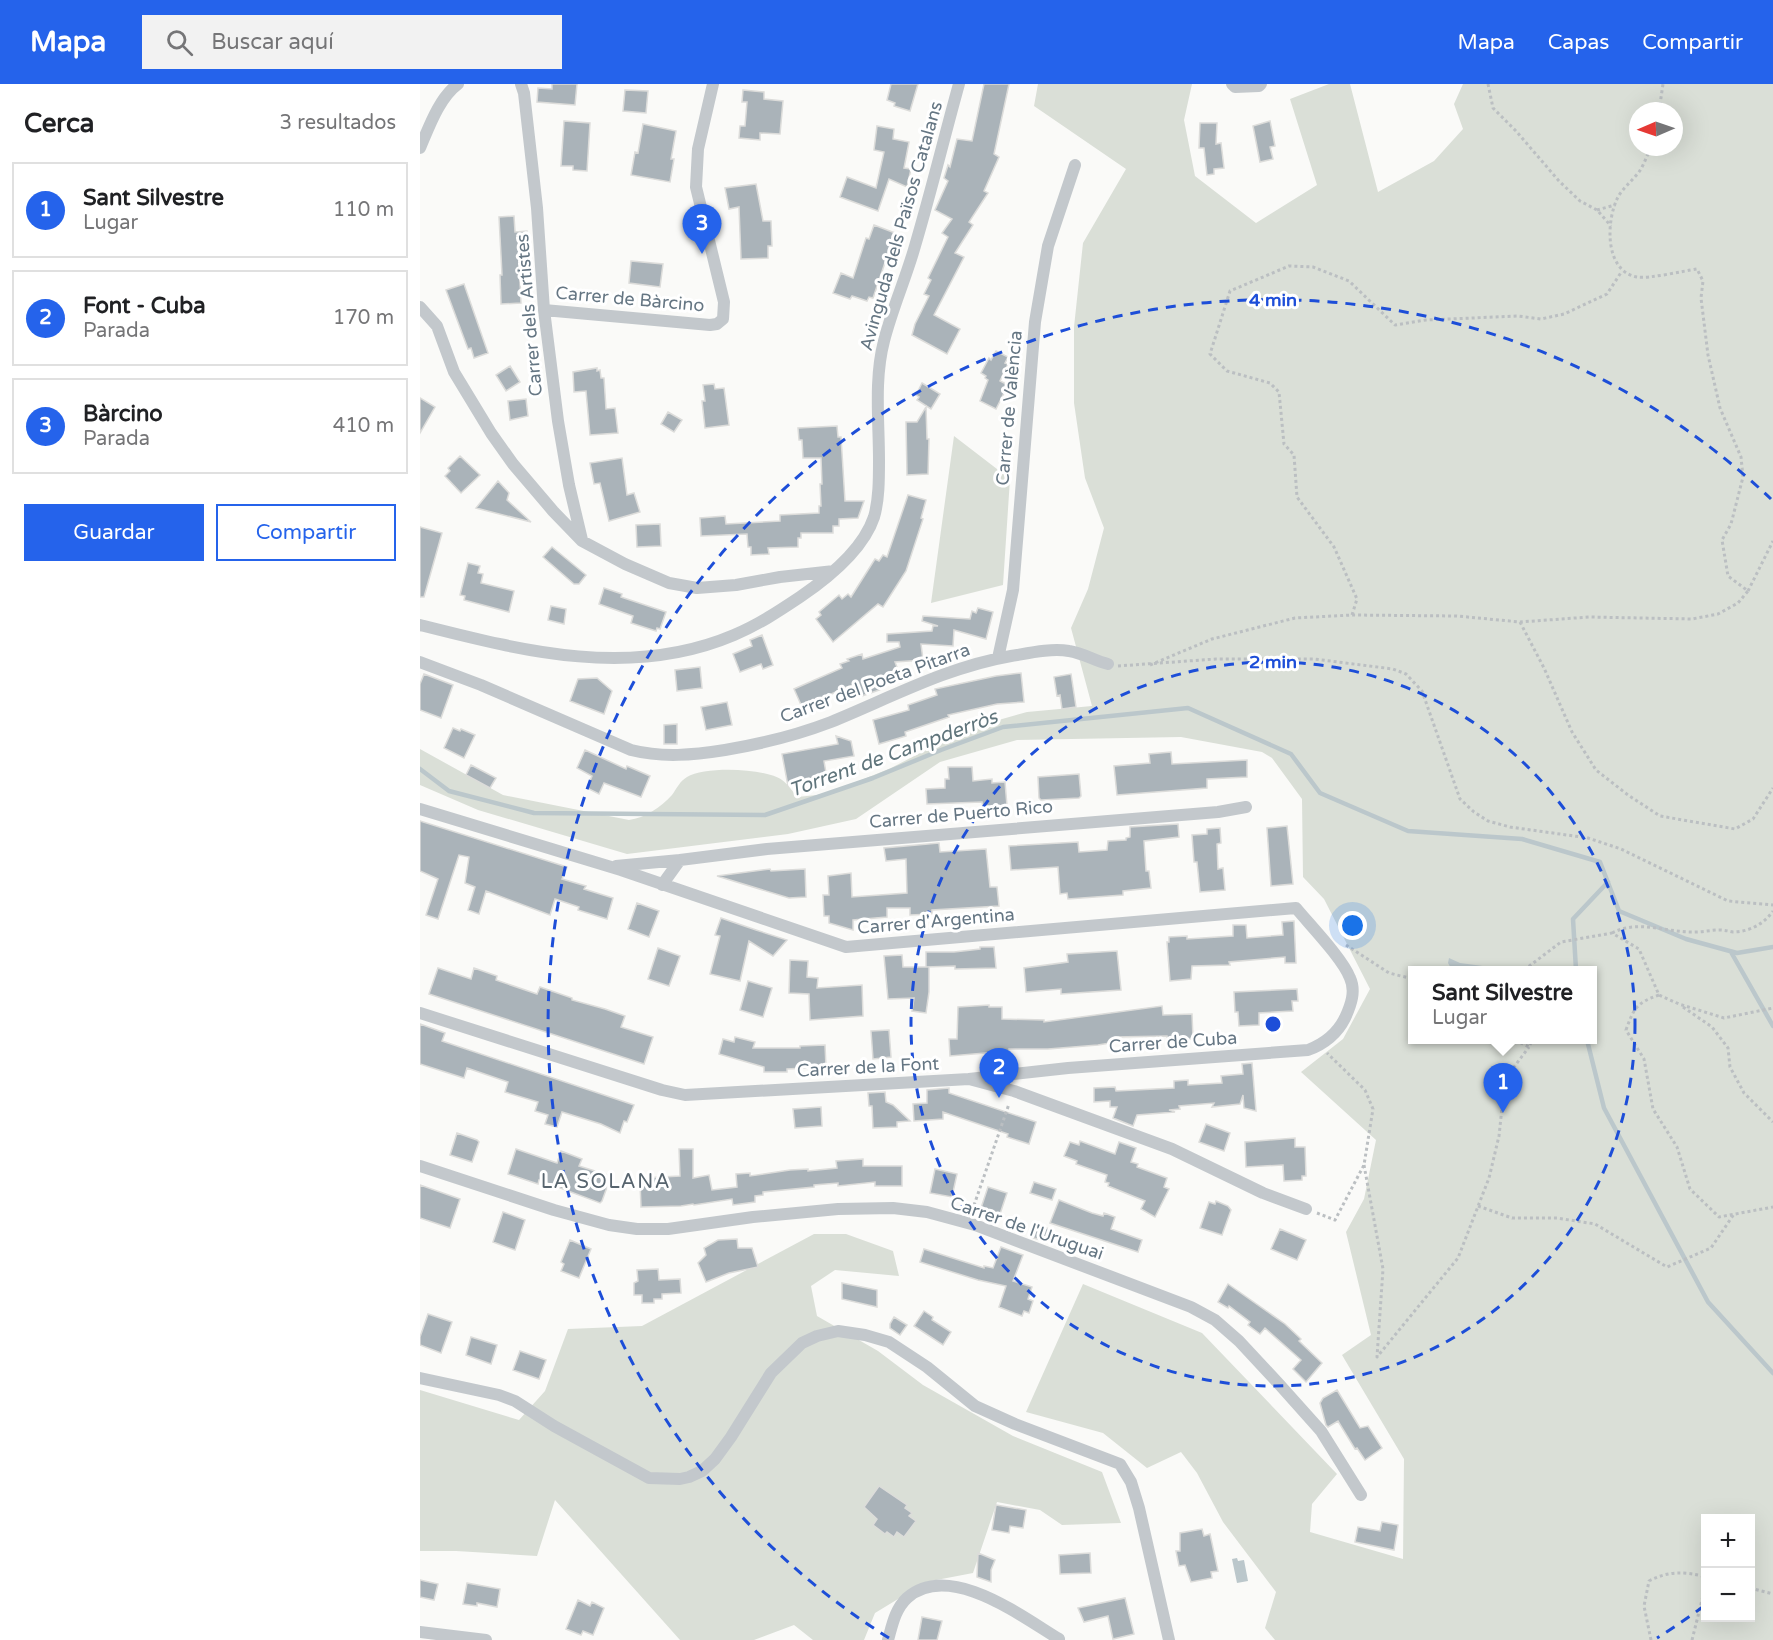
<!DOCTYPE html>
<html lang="es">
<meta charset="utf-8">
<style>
:root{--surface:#fff;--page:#f2f2f2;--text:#202124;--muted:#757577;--line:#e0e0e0;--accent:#2563eb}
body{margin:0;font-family:"Varela Round",sans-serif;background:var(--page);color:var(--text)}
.controls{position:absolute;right:18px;bottom:18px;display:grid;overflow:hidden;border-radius:0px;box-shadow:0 6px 24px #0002}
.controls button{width:54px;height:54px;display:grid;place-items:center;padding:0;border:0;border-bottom:2px solid var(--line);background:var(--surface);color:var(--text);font:30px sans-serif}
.compass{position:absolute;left:1209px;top:18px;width:54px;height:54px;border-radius:50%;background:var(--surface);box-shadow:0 6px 24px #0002;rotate:268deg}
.you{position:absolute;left:933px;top:842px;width:21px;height:21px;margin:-15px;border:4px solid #fff;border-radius:50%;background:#1a73e8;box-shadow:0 0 0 9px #1a73e833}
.badge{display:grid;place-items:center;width:39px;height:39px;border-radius:50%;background:var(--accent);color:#fff;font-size:20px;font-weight:700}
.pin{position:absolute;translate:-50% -50px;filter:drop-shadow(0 2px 3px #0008)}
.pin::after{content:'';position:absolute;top:32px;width:21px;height:18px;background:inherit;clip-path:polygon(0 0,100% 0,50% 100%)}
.popup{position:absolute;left:988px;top:882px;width:189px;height:78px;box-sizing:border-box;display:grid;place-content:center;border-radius:0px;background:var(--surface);filter:drop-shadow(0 2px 4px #0005);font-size:20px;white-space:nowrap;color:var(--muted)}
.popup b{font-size:22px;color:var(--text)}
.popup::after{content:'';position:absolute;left:50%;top:100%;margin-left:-12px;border:12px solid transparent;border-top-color:var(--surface)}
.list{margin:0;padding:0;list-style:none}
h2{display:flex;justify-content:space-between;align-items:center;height:78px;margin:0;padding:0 24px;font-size:26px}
h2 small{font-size:20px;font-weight:400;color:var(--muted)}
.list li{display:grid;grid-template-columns:39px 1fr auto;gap:18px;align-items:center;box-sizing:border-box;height:96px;margin:0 12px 12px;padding:0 12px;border:2px solid var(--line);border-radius:0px}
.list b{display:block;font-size:22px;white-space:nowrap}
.list p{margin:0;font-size:20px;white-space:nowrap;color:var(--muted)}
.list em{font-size:20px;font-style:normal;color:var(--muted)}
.actions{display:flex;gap:12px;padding:18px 24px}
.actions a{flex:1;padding:14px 0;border:2px solid var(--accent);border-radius:0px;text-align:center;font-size:21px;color:var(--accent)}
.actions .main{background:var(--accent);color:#fff}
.icon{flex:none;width:33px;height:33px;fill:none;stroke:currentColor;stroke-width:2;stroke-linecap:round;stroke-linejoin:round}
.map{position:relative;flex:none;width:1353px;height:1556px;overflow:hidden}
header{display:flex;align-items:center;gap:36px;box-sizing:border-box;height:84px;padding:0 30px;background:var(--accent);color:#fff}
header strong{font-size:28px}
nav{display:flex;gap:33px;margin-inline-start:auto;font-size:21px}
.search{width:420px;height:54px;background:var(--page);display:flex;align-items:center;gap:15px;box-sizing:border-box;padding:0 21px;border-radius:0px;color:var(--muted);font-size:22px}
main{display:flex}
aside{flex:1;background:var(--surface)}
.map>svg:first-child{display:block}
.green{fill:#dadfd7;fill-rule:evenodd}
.water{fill:#bbc7cb}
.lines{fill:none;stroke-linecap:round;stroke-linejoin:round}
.stream{stroke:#bbc7cb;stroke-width:4.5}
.building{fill:#aab3b9;stroke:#dcdcda;stroke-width:1.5}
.path{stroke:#bbbfc2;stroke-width:3;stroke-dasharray:3 3;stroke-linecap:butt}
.minor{stroke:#c3c8cc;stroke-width:12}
.ring{fill:none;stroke:#1d4ed8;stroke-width:3;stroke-dasharray:10 8}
.labels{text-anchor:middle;stroke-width:6;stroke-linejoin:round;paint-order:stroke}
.street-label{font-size:18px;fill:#657683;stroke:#fff}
.water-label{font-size:20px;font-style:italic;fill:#60757c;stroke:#fff}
.neighbourhood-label{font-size:20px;letter-spacing:1.5px;fill:#57646e;stroke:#fff}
.centre{fill:#1d4ed8;stroke:#fff;stroke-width:3}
.ring-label{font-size:18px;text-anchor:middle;font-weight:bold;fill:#1d4ed8;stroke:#fff;stroke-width:6;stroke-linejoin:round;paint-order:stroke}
</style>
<header>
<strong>Mapa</strong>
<div class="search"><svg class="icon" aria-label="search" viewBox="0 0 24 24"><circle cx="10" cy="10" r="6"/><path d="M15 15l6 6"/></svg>Buscar aquí</div>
<nav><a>Mapa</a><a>Capas</a><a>Compartir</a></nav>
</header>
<main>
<aside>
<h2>Cerca<small>3 resultados</small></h2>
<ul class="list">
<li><span class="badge">1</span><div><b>Sant Silvestre</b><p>Lugar</p></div><em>110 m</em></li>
<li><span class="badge">2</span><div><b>Font - Cuba</b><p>Parada</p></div><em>170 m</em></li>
<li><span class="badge">3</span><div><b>Bàrcino</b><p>Parada</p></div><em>410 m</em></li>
</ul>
<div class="actions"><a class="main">Guardar</a><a>Compartir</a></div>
</aside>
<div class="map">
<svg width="1353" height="1556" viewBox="0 0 1353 1556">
<rect width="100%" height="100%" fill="#fafaf8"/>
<path class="green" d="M618 0H772L764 36 775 92 836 139 897 101 870 15 909 0H930L958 108 1014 77 1043 45 1034 20 1043 0H1353V1556H855L845 1544 856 1508 803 1438 777 1389 761 1368 727 1384 683 1349 606 1328 663 1200 782 1249 917 1390 892 1420 890 1448 983 1475 984 1375 922 1271 951 1251 926 1148 944 1115 956 1056 881 988 923 955 950 905 904 815 883 793 882 715 852 674 842 668 761 653 597 656 520 678 436 735 368 750 207 770 58 726 0 701V665L83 711 209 736C225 734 241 723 252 711 257 704 260 697 267 693 285 682 345 684 362 696 368 700 373 708 377 713L407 710 471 684 547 645 607 628 672 622 651 544 668 505 684 444 665 394 654 319V243L663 159 706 85 614 22ZM1218 27H1254V63H1218ZM993 886H1173V956H993ZM1286 1434H1330V1534H1286Z
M534 352 590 395 583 501 511 519Z
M394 1150H426L473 1167 479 1192 415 1186 391 1202 397 1232 458 1267 503 1301 593 1352 682 1388 701 1439 642 1441 620 1426 577 1418 553 1489 506 1498 455 1529 444 1556H393L374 1541 334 1556H260L135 1416 117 1472 36 1467H0V1306L99 1336 125 1307 148 1245 222 1242Z"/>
<path class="water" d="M1029 874 1040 879 1078 884 1072 886H1032L1028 879Z
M817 1474 818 1477 824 1476 828 1497 817 1499 812 1475Z"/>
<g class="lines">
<path class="stream" d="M0 685 29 707 114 729 345 731 453 694 521 666 583 643 768 624 871 670 900 709 988 747 1102 755 1180 778 1199 827 1266 855 1317 869 1353 863
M1311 868 1353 942
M1156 886 1153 835 1188 798
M1167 956 1184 1024 1288 1218 1353 1289"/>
</g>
<path class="building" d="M132 0H157L155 21 117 18 118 4 132 5Z
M471 0H498L490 27 474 22 475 19 467 16Z
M564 0H589L574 70 579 73 564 107 568 109 549 138 553 141 535 169 544 173 514 231 540 245 527 270 492 251 495 240 509 212 504 210 511 196 508 194 528 153 522 149 532 135 515 126 528 97 524 94 528 81 530 83 537 55 552 57Z
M205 6 228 7 226 29 203 27Z
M323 6 344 8V15L363 17 360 50 340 49V56L319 54 320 42H325L327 18H322Z
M144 37 170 39 167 87 153 86V82H141Z
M850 37 855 62 850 63 853 75 840 78 833 42Z
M780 39H797L796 60 801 59 804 84 794 85V90L787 91 784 64H779Z
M223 40 256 47 251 75H254L250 98 211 91 215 68 218 69Z
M457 42 474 45 473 55 489 58 484 84 491 85 487 103 469 95 458 127 420 113 427 93 456 104 464 68 454 66Z
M336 100 343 137H351L352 162H348V174L321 175 319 123 309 125 305 104Z
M94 132 95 148 107 147 109 175 99 176 101 219 81 220 80 191H82L79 133Z
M454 141 475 149 453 214 449 213 447 217 432 212 430 215 413 209 421 189 433 194 446 154 449 155Z
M211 177 243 180 240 203 209 199Z
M44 200 68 269 54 274 51 264 48 265 26 206Z
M576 267 588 273 585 279 588 280 580 297 588 301 576 325 560 317 568 296 565 294 566 292 561 289 569 274 571 276Z
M90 282 100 298 86 307 76 291Z
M177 284V287L180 286 181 294H184L186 325 195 324 198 349 170 351 166 307 154 308 153 288Z
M502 299 520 310 511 325 497 316 499 313 496 311Z
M294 300 295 305 304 304 309 341 285 344 282 317H285L283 301Z
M0 314 15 323 0 349Z
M106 315 108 332 90 336 88 317Z
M506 323 507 355H509L508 390 487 391 486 338H497Z
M248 328 262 336 254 348 241 340Z
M417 342 418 353H421L425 417H444L438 434 419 435V442H413V449H381V454H378V463L348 464 349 470 331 471V463H328L327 450 281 452 280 434 305 432 306 440 360 437V431L399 429V422H401L400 400H402L401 374H383L382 356H379L378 344Z
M40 372 60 391 41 409 25 392 30 387 28 384Z
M202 374 207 411 214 409 220 428 189 437 180 399 174 400 170 379Z
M78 397 89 409 87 416 111 438 56 424Z
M488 411 506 416 501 434 503 435 486 487 463 523 458 520 413 558 396 535 401 531 399 528 419 511 422 515 428 510 431 513 455 475 459 477 463 471 467 473Z
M240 440 241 462 217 463 216 441Z
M0 443 22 449 4 513H0Z
M132 463 166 491 159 500H154L123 473Z
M48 479 60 482 58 489 63 490 61 499 94 507 89 528 44 516 45 512 40 511Z
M184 504 202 510 201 513 246 528 240 545 237 544 236 547 211 539 213 532 179 520Z
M131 522 146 525 144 540 128 536Z
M558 524 573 528 566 555 534 546 533 562 501 560 503 576 475 578 478 586 458 594 462 605 442 612 438 600 427 603 382 623 374 605 422 584 420 580 429 577 427 575 442 570 443 575 480 563 479 558H467V550L512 547 513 542H518L502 537 503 532 550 535 552 527 556 529Z
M342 551 353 581 343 585 341 580 320 588 313 570 332 562 330 556Z
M280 583 282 604 257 607 255 586Z
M601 589 604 618 577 620 528 631 529 633 485 648 486 652 459 660 453 636 489 626 488 621 517 611 515 605 576 592Z
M4 590 33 601 21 634 0 626V600Z
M651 590 656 623 642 625 640 611 637 612 634 593Z
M177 594 192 607 184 630 150 617 158 595Z
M307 618 312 641 286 646 281 623Z
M257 640V660H244V641Z
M33 644 40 647 41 645 55 651 44 674 24 664Z
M416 652 431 657 434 672 404 677 407 695 368 702 362 670 418 660Z
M165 666 206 685 207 682 230 692 221 713 184 699 179 710 167 704 172 692 157 684Z
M751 668 752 680 827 676V693L787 695V704L697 711 694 682 730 679 729 670Z
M51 681 76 694 70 704 46 691Z
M528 683H552L553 697 572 695V699L585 698 587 722 563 723 562 718 507 720 506 705 525 704V695H529Z
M659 690 661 712 659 714 621 716 619 714 618 693Z
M0 737 147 783 142 795 166 802 164 805 193 814 187 835 158 826 159 823 135 815 130 831 66 807 59 830 48 826 55 803 45 799 49 773 39 771 18 835 6 831 18 795 0 787Z
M758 740 759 753 724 757 726 787H729L731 804 703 807V811L648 815 647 809 640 810 638 783 591 786 589 762 658 758 659 768 687 766 688 757 706 756V754L710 753V743Z
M867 742 873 800 851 802 847 744Z
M800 744 801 759 797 760 798 785 803 784 805 806 780 808 777 778H774L772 751 787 750V745Z
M519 759 520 768 566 765 570 803H577L579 822 512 826V830L490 831V824H467V833L433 836V846L409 839V832H404L403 811H409L408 792 431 789 432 813 487 809 486 775 466 777 464 764Z
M350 785 351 787 385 785 386 813 369 814 297 792Z
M217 819 239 827 229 853 208 845Z
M301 834 336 846 367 856 353 872 329 857 320 897 290 890 300 852 295 851Z
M874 837 876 879H865V873L809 878 810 881 772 882 771 895 750 897 747 858H749V853L767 852V855L813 852V841H826L827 854 863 851 862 838Z
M560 863H574L576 884 535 885V882L506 883V868H534L560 865Z
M238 864 260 872 249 902 228 895Z
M697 867 701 906 641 910V905L606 908 604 884 648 878 647 870Z
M482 871 483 883H509V908L506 929 492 927 494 914 468 915 464 872Z
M370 876 388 877 387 893 398 894 397 904 442 901 443 932 390 936 389 910 369 909Z
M18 884 51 895 54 884 77 892 76 896 117 910 120 903 152 914V916L185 925 205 932 201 943 233 953 224 980 9 910Z
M328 897 352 904 343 933 320 926Z
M877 905 878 917H872L873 927 839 929V941L819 942 818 928H815L814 908Z
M569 921V923H582V935L624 936V938L742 922 743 931 772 930 773 955 748 957 747 952 695 953 696 958 678 961 628 965H589V967L530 972 529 955H537L538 923Z
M0 940 25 949 22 957 214 1021 207 1038 204 1037 200 1049 181 1040 142 1028 137 1043 125 1040 128 1031 115 1027 118 1018 85 1008 88 998 47 984 44 994 0 980Z
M469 946 471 973 453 975 451 947Z
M315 953 335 958 333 964H380V962L405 961 406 983 367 985V988H344V983L299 970 303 955 314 958Z
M832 979 836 1027 824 1024 823 1011 820 1020 792 1023 794 1019 759 1022 760 1025 749 1026 755 1028 717 1031 713 1042 693 1034 697 1023H690V1017L674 1018V1004L695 1003 696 1007 754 1004V997L768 996V1001L802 999 801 992 823 990 822 980Z
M529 1004V1009L616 1038 609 1060 587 1053 588 1050 523 1028V1035L494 1037 493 1020 507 1019V1006Z
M465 1008 466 1018 473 1021 490 1037 477 1038V1043L453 1044 452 1022H449L448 1009Z
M401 1023 402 1042 375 1044 373 1025Z
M786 1040 810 1049 804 1067 779 1058Z
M37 1049 57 1056 59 1058 52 1078 30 1071Z
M875 1054V1063H885L886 1092H882V1096L864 1097 863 1081 826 1083 825 1058Z
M660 1057 695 1070 699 1058 716 1064 711 1078 718 1080 717 1083 747 1094 744 1103 749 1105 735 1133 721 1125 725 1117 688 1102 689 1099 685 1098 687 1091 656 1080 657 1077 644 1072 650 1058 659 1061Z
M96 1065 137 1079 141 1067 162 1075 159 1082 191 1092 182 1117 180 1119 119 1096 118 1100 88 1090Z
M259 1065H273V1094L289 1091 292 1106 317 1103 316 1090 330 1089V1092L370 1086 388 1085V1087L417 1084 416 1077 443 1075V1082H482V1102H455V1098L418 1102V1099L394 1101V1103L343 1108V1111L335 1112V1118L313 1121 312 1115 274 1121 273 1120 261 1122 221 1123 220 1098H223V1094L260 1092Z
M515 1085 537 1090 532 1113 510 1109Z
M614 1098 636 1105 632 1116 610 1109Z
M0 1101 40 1115 30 1144 0 1134Z
M568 1103 587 1109 580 1130 561 1124Z
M639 1116 672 1129 683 1132 684 1129 695 1133 691 1145 722 1156 718 1168 630 1139Z
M796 1117 808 1122 811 1126 802 1151 780 1144 789 1118 795 1120Z
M83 1128 105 1136 95 1166 73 1158Z
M615 1140 632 1146 628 1158 610 1153Z
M860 1145 886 1156 877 1176 851 1165Z
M317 1155 318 1164H332L338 1183 309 1189 286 1198 278 1179 286 1171 284 1164 298 1156Z
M150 1156 171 1165 159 1194 141 1187 144 1180 141 1178Z
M581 1163 603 1171 593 1197 612 1203 608 1215 613 1217 609 1229 604 1227 602 1232 579 1223 586 1202 558 1196 500 1178 504 1165 564 1184V1182L573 1184Z
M238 1185 239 1196 260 1195 261 1209 242 1210V1215H234V1219H222V1211H214V1199L218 1197 217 1186Z
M422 1199 457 1206V1223L422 1215Z
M808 1200 865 1240 881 1255 879 1257 902 1279 886 1298 873 1285 881 1276 845 1244 840 1250 828 1241 830 1238 809 1222 808 1224 798 1218Z
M504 1227 513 1233 512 1236 531 1248 523 1261 494 1242Z
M8 1230 32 1238 21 1269 0 1261V1253Z
M474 1233 487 1241 480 1251 470 1244V1240Z
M51 1253 77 1261 71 1280 46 1271Z
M100 1267 126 1276 119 1295 93 1286Z
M917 1306 940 1344 948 1342 962 1364 945 1376 937 1364 935 1365 918 1337 908 1343 906 1341 900 1319 903 1314Z
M459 1402 487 1421 485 1424 492 1429 489 1432 496 1437 484 1453 477 1448 474 1453 467 1448 465 1450 453 1441 457 1435 444 1423Z
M576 1421 606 1426 603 1444 590 1442 589 1449 572 1446Z
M962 1438 978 1441 974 1466 935 1458 938 1443 960 1447Z
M782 1445 784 1452 790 1450 798 1487 791 1488 792 1494 771 1498 765 1481 759 1482 756 1467H760V1449Z
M558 1469 575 1476 571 1486V1498L557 1493Z
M670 1469 671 1489 640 1490 639 1471Z
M0 1496 18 1500 14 1516 0 1513Z
M47 1499 80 1505 77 1523 57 1519V1522L43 1520Z
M705 1514 714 1550 693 1555 688 1532 664 1538 658 1524Z
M158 1516 170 1522 172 1518 184 1524 173 1551 163 1547 161 1551 146 1545Z
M502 1533 522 1537 517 1556H498Z"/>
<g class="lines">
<path class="path" d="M1068 0 1073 24 1096 47 1139 97 1160 117 1177 126 1191 142
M1239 27 1243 0
M1177 126 1195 121
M1328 507 1353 457
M932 531 937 515 914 463 877 413 874 371 864 360 859 308 850 299 807 287 790 270 810 207 869 182 893 183 929 197 975 241 1006 236 1098 232 1121 235 1144 230 1187 210 1202 187
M1100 538 1124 584 1152 648 1176 686 1208 711 1240 732 1315 745 1333 735 1353 704
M730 581 792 555 875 534 932 531 1037 532 1100 538 1169 533 1272 535 1298 530 1318 519 1328 507 1308 492 1302 456 1311 440 1323 393 1321 373 1300 324 1288 271 1281 214 1283 197 1277 185C1263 187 1229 195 1217 193 1184 187 1186 136 1198 113 1203 104 1212 97 1219 88 1224 81 1227 71 1231 63
M698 582 796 575H894L973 585 986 590 1002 607 1040 715 1054 728 1068 737 1090 743 1168 754 1201 765 1308 817 1353 821
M1192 849C1219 835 1247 849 1275 848 1283 848 1291 846 1299 846 1304 846 1308 847 1313 848 1329 848 1344 840 1353 827
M926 861 969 889 993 895
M1104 886 1141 858 1192 849 1219 865 1239 911 1259 920 1304 934 1353 924
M1239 911C1216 919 1214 924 1206 946L1224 975 1233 1025 1257 1063 1270 1105 1299 1133 1353 1123
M1263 923 1292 943 1308 964 1310 983 1324 1009 1353 1038
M1095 956 1109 963 1112 956
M944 1081 963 1185 957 1273 1038 1174 1069 1094 1079 1052 1085 995 1109 963
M1058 1122 1092 1134H1137L1175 1140 1247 1183 1291 1164 1314 1130
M552 1127 589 1020
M897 1129 915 1136 944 1081 953 1025 945 1006 907 969
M1330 1504 1353 1510
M1231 1556 1224 1522 1229 1497C1248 1487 1264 1487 1286 1493
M1272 1556 1286 1500"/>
<path class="minor" d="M101 0 104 9 117 124 124 226 138 337 149 401 162 456
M812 0 815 3 839 2 841 0
M0 64C9 43 19 14 38 0
M0 223 17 242 34 288 71 349 93 380 133 427 162 457 205 480 249 499 277 504 316 501 360 493 414 487
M124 226 290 241 297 240 303 235 304 218 276 103 278 65 293 0
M0 541C103 567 211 595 314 551 338 541 359 527 380 513 408 494 443 466 454 433 459 416 459 395 459 376 459 337 454 295 464 257 472 225 486 194 495 162 511 108 524 54 539 0
M578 574 593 506 615 238 628 162 655 81
M0 578 61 601 211 666C243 674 273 671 305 666 341 660 377 651 411 638 470 614 527 583 591 572 609 569 631 564 649 567 663 569 675 577 688 580
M0 725 201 786 426 863 876 824C890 841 923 875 930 894 936 907 931 921 925 934 917 950 904 960 888 966L648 984 549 995
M196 782 260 776 347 765 798 728 826 723
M242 801 260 776
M0 929 242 1006 265 1011 549 995 594 1007 752 1065 843 1109 886 1125
M0 1082 134 1126 189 1141 217 1145H248L333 1133 418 1125 473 1124 507 1128 555 1141 771 1223 795 1236 819 1257 859 1300 901 1347 941 1411
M0 1294 79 1311 95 1317 134 1342 229 1394 260 1395 269 1393 282 1387 295 1375 311 1353 351 1289 382 1259 397 1252 418 1247 445 1251 469 1258 507 1283 555 1322 595 1340 700 1380 711 1398 719 1424 749 1556
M0 1548 66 1556
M468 1556C472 1542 475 1525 487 1514 529 1477 601 1532 639 1555"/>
</g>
<g class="ring">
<circle cx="853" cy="940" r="362"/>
<path d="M1284 1522A724 724 0 0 1 1237 1554M469 1554A724 724 0 1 1 1351 415"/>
</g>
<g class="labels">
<g class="street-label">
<text transform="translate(481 142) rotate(-74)" y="6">Avinguda dels Països Catalans</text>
<text transform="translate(210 215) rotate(5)" y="6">Carrer de Bàrcino</text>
<text transform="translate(109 231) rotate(-95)" y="6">Carrer dels Artistes</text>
<text transform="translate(589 324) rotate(-85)" y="6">Carrer de València</text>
<text transform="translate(455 599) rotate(-20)" y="6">Carrer del Poeta Pitarra</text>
<text transform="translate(541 730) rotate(-5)" y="6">Carrer de Puerto Rico</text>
<text transform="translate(516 837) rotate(-5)" y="6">Carrer d'Argentina</text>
<text transform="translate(753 958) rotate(-4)" y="6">Carrer de Cuba</text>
<text transform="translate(448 983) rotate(-3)" y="6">Carrer de la Font</text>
<text transform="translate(607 1144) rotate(19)" y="6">Carrer de l'Uruguai</text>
</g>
<g class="water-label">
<text transform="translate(473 669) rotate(-20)" y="7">Torrent de Campderròs</text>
</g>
<g class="neighbourhood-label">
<text x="186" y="1104">LA SOLANA</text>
</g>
</g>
<circle cx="853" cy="940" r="9" class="centre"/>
<g class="ring-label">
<text x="853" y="222">4 min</text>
<text x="853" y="584">2 min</text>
</g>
</svg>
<div class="controls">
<button>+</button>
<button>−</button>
</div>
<svg class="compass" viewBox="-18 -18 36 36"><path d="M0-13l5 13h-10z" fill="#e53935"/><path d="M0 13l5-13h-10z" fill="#757577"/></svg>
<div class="you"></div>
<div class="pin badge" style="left:1083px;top:1029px">1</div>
<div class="popup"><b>Sant Silvestre</b>Lugar</div>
<div class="pin badge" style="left:579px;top:1014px">2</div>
<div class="pin badge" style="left:282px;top:170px">3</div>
</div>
</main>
